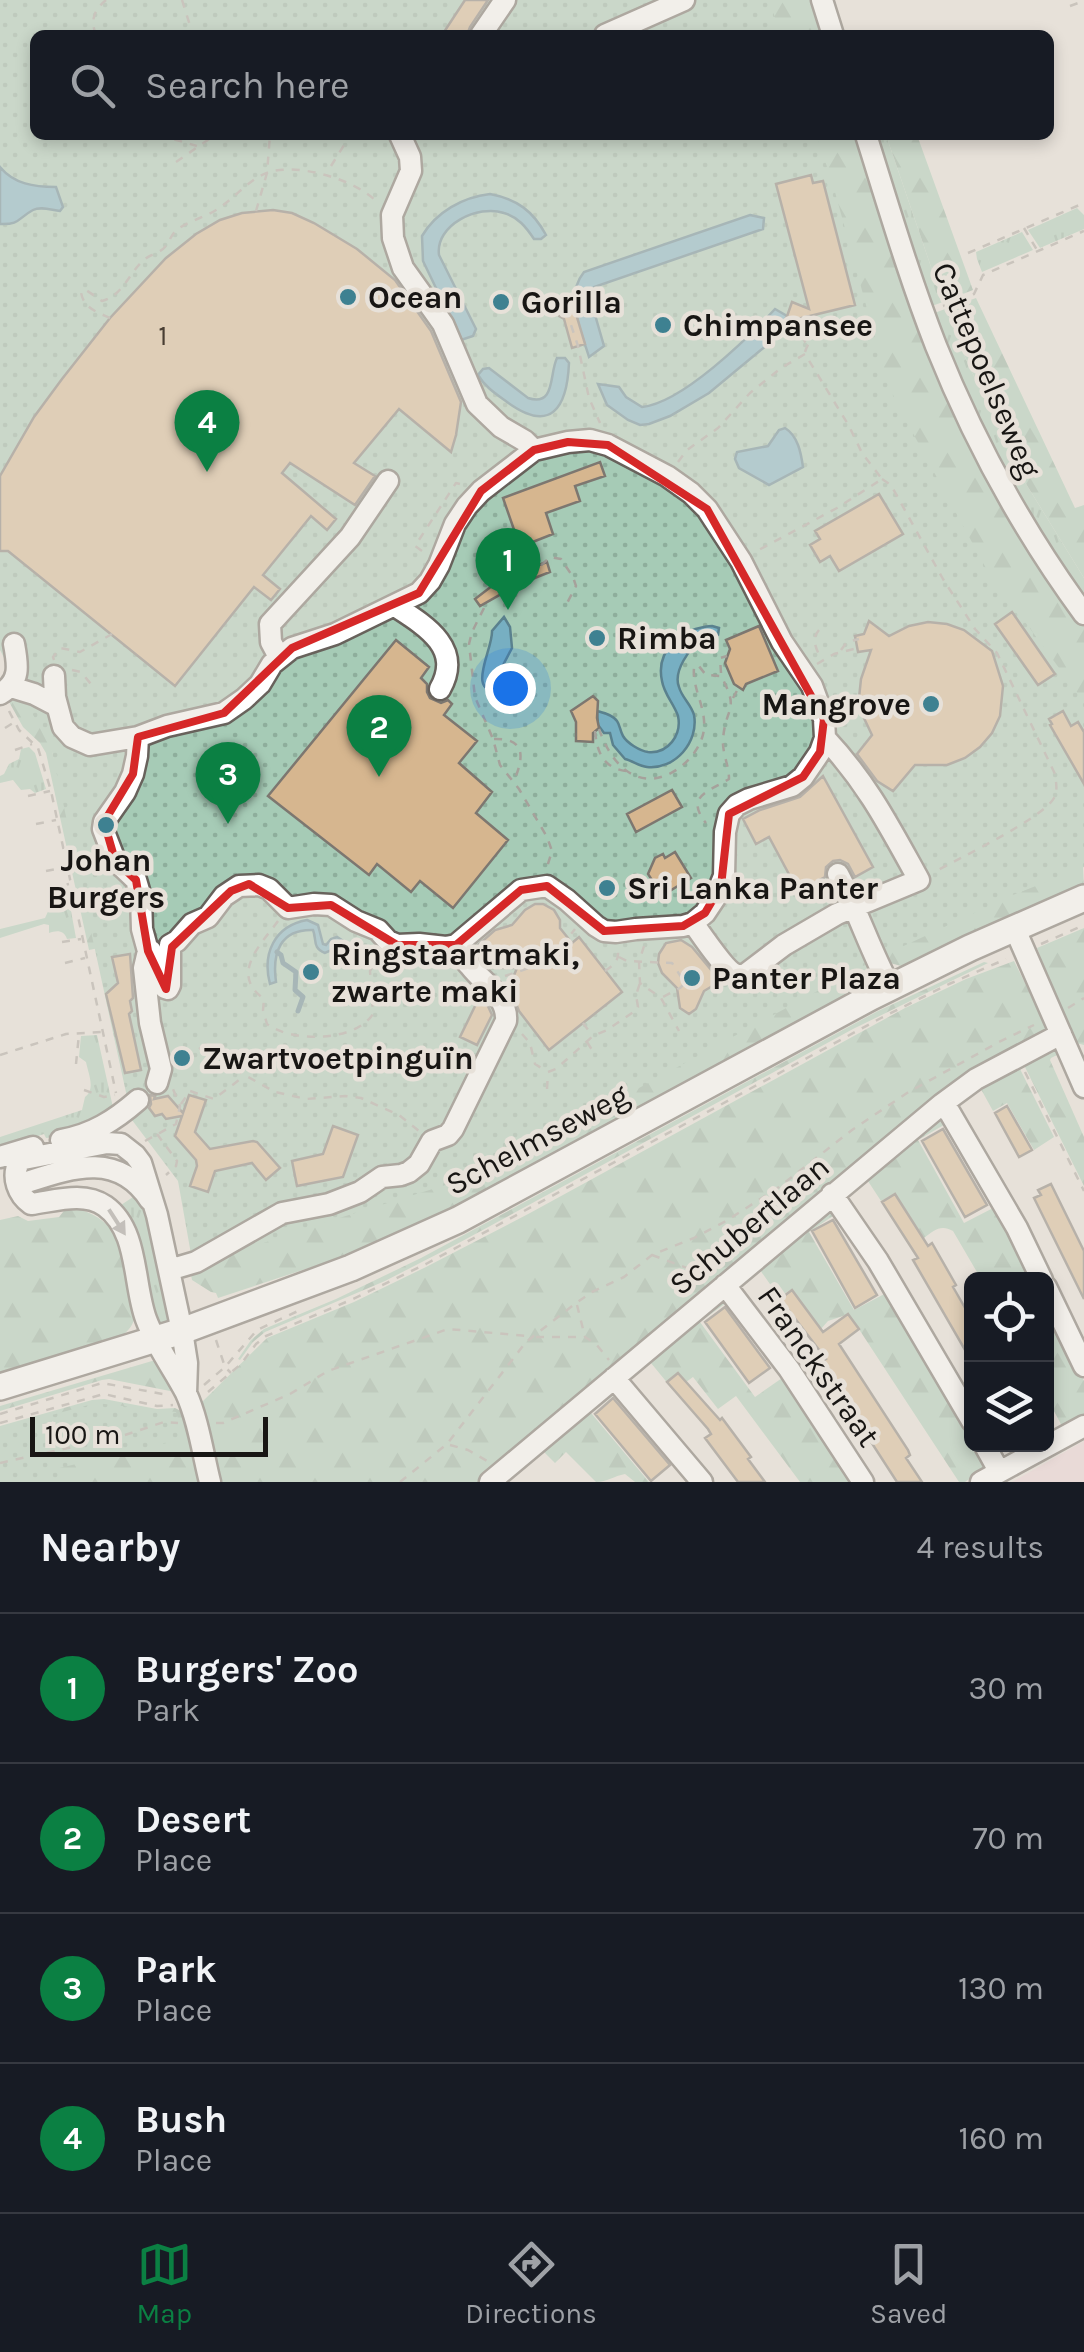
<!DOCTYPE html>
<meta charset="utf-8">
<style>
:root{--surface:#171b24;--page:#20242c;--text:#f1f3f6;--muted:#9ea1a6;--line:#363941;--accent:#0b8043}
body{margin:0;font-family:Karla,sans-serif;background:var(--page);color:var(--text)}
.controls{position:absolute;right:30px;bottom:30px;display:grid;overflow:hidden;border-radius:15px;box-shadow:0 5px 15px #0003}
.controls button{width:90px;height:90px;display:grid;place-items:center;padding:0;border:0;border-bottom:2px solid var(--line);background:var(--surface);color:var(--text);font:50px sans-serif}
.scale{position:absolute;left:30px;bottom:25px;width:238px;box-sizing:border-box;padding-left:10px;border:5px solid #181614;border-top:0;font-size:28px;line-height:35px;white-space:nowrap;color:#181614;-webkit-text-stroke:8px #e7e1d9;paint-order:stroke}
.you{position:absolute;left:510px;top:688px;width:35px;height:35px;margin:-25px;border:8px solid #fff;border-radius:50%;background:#1a73e8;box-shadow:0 0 0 15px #1a73e833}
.badge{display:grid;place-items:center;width:65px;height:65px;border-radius:50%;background:var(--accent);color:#fff;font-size:32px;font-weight:700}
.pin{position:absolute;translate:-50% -82px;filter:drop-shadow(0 2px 5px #0008)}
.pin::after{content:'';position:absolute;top:52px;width:35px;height:30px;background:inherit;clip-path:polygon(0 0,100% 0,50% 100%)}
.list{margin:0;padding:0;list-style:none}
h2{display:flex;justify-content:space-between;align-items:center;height:130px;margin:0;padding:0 40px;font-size:42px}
h2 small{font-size:32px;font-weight:400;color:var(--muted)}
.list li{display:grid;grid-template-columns:65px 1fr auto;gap:30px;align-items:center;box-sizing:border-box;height:150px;padding:0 40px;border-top:2px solid var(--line)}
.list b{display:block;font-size:38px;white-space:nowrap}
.list p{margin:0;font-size:32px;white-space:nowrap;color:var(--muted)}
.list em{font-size:32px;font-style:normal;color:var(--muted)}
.icon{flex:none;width:55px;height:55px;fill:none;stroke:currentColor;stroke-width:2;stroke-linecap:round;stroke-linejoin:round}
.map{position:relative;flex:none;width:1084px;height:1482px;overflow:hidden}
.search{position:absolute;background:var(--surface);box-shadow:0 5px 15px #0003;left:30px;right:30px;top:30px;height:110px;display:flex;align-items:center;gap:25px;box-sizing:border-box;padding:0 35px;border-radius:15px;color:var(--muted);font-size:38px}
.sheet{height:730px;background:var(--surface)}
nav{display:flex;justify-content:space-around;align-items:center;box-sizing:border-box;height:140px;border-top:2px solid var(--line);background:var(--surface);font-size:28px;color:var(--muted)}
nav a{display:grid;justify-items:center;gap:5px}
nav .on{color:var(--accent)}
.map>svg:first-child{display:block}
.education{fill:#ead0d6}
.grass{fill:url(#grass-tufts)}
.forest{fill:url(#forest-firs)}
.park{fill:url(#park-dots)}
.water{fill:#77afc2;stroke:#5a818e;stroke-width:2.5}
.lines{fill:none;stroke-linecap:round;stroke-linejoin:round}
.stream{stroke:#5a818e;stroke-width:5}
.building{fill:#d6b68f;stroke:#7d7770;stroke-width:2.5}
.minor-casing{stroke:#68625c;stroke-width:25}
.major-casing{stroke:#68625c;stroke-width:30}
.path{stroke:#a6a19b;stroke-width:2.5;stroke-dasharray:8 8;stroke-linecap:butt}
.minor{stroke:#fff;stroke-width:20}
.major{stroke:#fff;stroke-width:25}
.oneway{fill:#979695}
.marked{fill:none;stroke:#d62828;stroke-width:8;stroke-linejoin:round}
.poi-dot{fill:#3e8191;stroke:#e7e1d9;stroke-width:4}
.labels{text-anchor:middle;stroke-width:9;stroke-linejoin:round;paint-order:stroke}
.number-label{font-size:28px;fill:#483e33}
.poi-label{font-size:32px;font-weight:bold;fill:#181614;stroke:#e7e1d9;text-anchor:start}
.street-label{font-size:32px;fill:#181614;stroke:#e7e1d9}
</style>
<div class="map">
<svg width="1084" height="1482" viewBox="0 0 1084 1482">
<defs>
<pattern id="grass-tufts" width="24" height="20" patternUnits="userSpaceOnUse" patternTransform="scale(2.5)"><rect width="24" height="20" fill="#a6cbb6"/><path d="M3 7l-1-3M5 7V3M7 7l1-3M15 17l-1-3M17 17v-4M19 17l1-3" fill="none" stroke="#8eae9c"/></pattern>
<pattern id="forest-firs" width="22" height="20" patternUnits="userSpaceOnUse" patternTransform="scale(2.5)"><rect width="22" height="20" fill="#a6cbb6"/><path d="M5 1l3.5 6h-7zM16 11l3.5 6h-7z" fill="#8eae9c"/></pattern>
<pattern id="park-dots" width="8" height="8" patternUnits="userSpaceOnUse" patternTransform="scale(2.5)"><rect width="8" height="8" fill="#a6cbb6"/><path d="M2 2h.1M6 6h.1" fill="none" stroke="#8eae9c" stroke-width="1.8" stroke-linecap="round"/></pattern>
</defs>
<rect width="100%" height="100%" fill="#e7e1d9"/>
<path class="education" d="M1084 1441V1482H1012Z"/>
<path class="grass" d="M873 135H886L943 302 929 307Z
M1077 208 1084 215V229L1040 248 1028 230Z
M1022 232 1033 250 982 272 977 259 976 252Z
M945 309 965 357 1015 466 1084 578V604L994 458 932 314Z
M29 747 35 753 46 789 35 793 30 789 21 790 13 780 0 783V776L4 774 9 764 19 759 21 749Z
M65 887 67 889 76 938 67 939C64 930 57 930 49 933V925L44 924 0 938V929L45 918 51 905 57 900 56 889Z
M97 1035 114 1112 106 1120 53 1132V1137L46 1138 44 1134 32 1138 0 1153V1137L82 1110 85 1097C96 1089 88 1073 86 1062L79 1057 81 1036Z
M136 1195 147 1210 170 1320 159 1324 153 1319 132 1224 121 1205Z"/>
<path class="forest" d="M695 0H815L826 35H617Z
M407 135H858L918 316 1067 603 1084 627V704Z
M886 135H917L973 290 943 302Z
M976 298 1075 508 1084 505V578L1015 466 965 357 945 309Z
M32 676 104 947 89 950 46 753 40 743 23 727 8 700Z
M1083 866 1084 889 909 968 886 962 879 949Z
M1084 928V1045L1076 1043 1070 1035 1037 948Z
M1014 961 1051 1035 973 1076 483 1482H218L200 1408 201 1403 267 1338 354 1302 426 1267 530 1213 905 1008 966 979Z
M984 962 988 963 853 1029 455 1245 385 1281 265 1332 253 1342 240 1360 238 1359 251 1340 264 1329 336 1299 421 1258 878 1011Z
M869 963C874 973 873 979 867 990L428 1224 339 1258 218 1298 216 1293 211 1292 192 1280 190 1270Z
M1055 1042 1059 1054 1051 1058 1050 1060 1084 1137V1186L1021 1059Z
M1016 1061 1054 1137 1034 1150 1007 1103 993 1111 977 1082Z
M938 1113 949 1122 918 1140 964 1223 997 1206 1036 1279H981L953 1231C941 1224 934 1230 924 1238L895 1193 881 1201 864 1175Z
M828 1204 839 1212 809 1232 854 1310 890 1291 916 1334 971 1436 972 1444 976 1445 983 1458V1469L965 1482H959L849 1314 828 1321 821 1329 792 1289 779 1297 760 1270V1264Z
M67 1207C129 1216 125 1266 135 1316 133 1325 129 1331 121 1336L0 1372V1220L18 1216 28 1221 59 1217Z
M723 1293 730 1300 700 1322 755 1397 785 1376 855 1482H800L736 1396 718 1409 693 1377 674 1391 646 1357Z
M1046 1301 1084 1381V1417L1063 1428 1047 1398Z
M152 1361H157L175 1392 109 1379 102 1380 0 1411V1406Z
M609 1387 618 1392 591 1413 649 1482H635L625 1474C614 1476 607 1482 596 1482L566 1452 555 1463 545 1453 544 1446Z
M104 1399 157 1409 175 1408 183 1412 203 1482H0V1426L92 1400Z"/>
<path class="park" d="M0 0H769L781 35H35V135H816L832 181 883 367 895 400 987 570 1084 702V867L1013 895 880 957 481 1174 291 1233 201 1266 194 1271 178 1181 132 1120 52 752 0 650Z
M96 1403 176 1412 184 1439 59 1468 61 1482H0V1429Z"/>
<path class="water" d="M0 167C14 184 34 187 56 187L63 207 60 211C51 210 41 206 33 210 18 218 20 225 0 224Z
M490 194C517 199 533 211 546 235L541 239H534C526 227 518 217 504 213 478 204 435 225 439 255L476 329 473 336 461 340 423 261 422 236C436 212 463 197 490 194Z
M750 215 764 218 763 229 594 287 589 294 604 346 589 357C581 330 564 297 584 272Z
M775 309 787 316 773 340 709 393 670 416 649 424 640 425 628 420 607 405 598 384 619 387 626 397 642 407C682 403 748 338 775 309Z
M557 358H565L569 363C567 408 551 434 507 402 496 394 485 387 478 375L483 369 489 368 528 398C556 407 549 374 557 358Z
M785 428C798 436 801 453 803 467L769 485 739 468 735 459 737 452 768 446 779 430Z
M504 617 510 627 512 648 501 669 503 690C463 697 493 650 492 631Z
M712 626 719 628 718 635C713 636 707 637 703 640 689 647 673 672 679 687 682 698 691 704 694 715 699 742 675 770 647 767 639 766 633 761 625 759L613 745 610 733H604L598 725 597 711C604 713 613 715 617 721 620 725 620 731 623 736 627 743 640 751 648 752 668 754 682 735 678 716 674 704 664 694 662 681 655 649 683 628 712 626Z
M307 920 318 925 323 944 326 945 331 939 337 937 351 946 348 950 338 947 325 953C312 948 317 940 313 930 280 929 272 953 276 982L270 984C262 954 274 926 307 920Z"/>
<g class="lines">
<path class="stream" d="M277 952 281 955 283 963 296 972 295 990 303 997 298 1011"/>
</g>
<path class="building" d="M465 0H488L470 27 467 35H442Z
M811 175 813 183 823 181 855 305 785 322 792 302 809 309 776 184Z
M273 210 292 213 314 223 357 249 395 280 431 331 461 402 456 435 451 452 399 409 354 463 375 476 355 505 290 463 282 473 336 519 327 530 311 516 263 575 280 589 271 600 254 587 175 686 8 551H0V476L34 417 62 379 110 318 166 258 196 234 220 220 242 213Z
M567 301 573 304 585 344 572 348 564 319 559 316 557 309 560 303Z
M600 462 605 476 575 486 580 501 546 513 553 534 520 547 503 498Z
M879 494 903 534 839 571 830 556 820 562 810 545 820 539 815 531Z
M547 562 550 572 517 585 480 606 475 599 501 579Z
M1012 612 1055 674 1038 685 995 624Z
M869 621 889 636 909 626 928 622 947 624 964 630 992 651 1003 686 1000 716 992 733 980 747 965 758 947 765H915L893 791 877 781 857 754 872 735 863 716 859 698 861 679 871 650 858 652 855 636 864 634Z
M759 626 778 671 746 684 743 690 734 684 725 663 730 649 726 640Z
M396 640 429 667 421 678 427 684V692L430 698 441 703 448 700 452 704 444 715 477 741 459 763 492 792 476 813 508 840 453 908 420 881 411 892 377 864 369 875 268 796Z
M593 696 598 701 597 718 599 728 593 733V742L576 741V722L571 711Z
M1063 711 1071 726 1078 722 1084 732V784L1050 725 1052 724 1049 719Z
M823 776 873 867 855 877 848 864 840 860 833 861 826 867 825 877 798 891 769 837 756 844 743 819 760 810 800 797Z
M672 790 682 807 636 832 627 814Z
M675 852 691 878 668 892 659 891 648 874 655 858 663 854 665 858Z
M535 904H543L554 910 560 920V928L572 943 579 937 622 992 549 1050 519 1011 510 989V985L517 968H490L476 950 477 946 495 930 512 925 525 910Z
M681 940 692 947 717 977 714 985 704 991 696 1009 689 1014 680 1008 677 988 662 973 658 963 659 954 666 943Z
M130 954 133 998 130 1001 132 1011 129 1014 141 1070 125 1073 106 994 118 983 112 957Z
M478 1000 487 1004 492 1015 477 1045 460 1037Z
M150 1095 155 1096 154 1099 168 1096 183 1113 189 1095 206 1100 195 1132 210 1149 253 1141 257 1142 280 1168 266 1180 252 1163 215 1171 208 1192 190 1186 197 1166 196 1160 175 1136 182 1116 166 1119 162 1114 155 1116 149 1108 151 1104Z
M1007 1106 1032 1150 1019 1157 995 1113Z
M333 1126 358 1135 343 1177 297 1186 292 1161 323 1154Z
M943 1129 987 1205 965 1217 922 1141Z
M1051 1184 1084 1251V1299L1034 1198 1041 1195 1038 1190Z
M895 1194 928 1246 932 1243 956 1285 953 1287 972 1320V1362L913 1260 918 1258 882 1202Z
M833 1220 877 1295 855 1308 812 1231Z
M792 1290 823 1332 848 1314 859 1329 839 1344 908 1450 910 1455 906 1458 922 1482H897L820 1363 826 1359 780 1299Z
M725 1307 770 1368 749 1383 705 1322Z
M678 1373 720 1420 722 1418 751 1457 748 1459 765 1482H738L705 1438 711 1434 708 1429 667 1382Z
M613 1398 670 1465 651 1481 595 1414Z"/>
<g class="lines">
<defs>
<path id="minor" d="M822 0 833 35
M481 35 505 0
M605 35 684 0
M866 135C888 205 909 277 936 346 974 441 1023 531 1084 614
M395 606C426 626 463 648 440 689
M279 657 271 642 270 624 350 537 388 481
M54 676 55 697 63 727 72 737 90 745 138 737 167 726 224 713 244 699 260 684 272 664 292 648 335 634 419 593 430 581 439 565 455 524 467 506 481 491 534 450
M11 687 34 694 57 706
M0 694C21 682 18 665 14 644
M138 737 137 756 133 774 125 792 104 822 103 829 115 860 136 880 141 897 142 929 148 951 144 968 150 1023 161 1069 157 1083
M838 874C858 911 870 950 890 987
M693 923C701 934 726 972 737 975 740 976 743 974 746 974L784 945 837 914 919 880C889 826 868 784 825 738
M1014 927 1084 1087
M148 951H151L165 988 168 989 170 985V945L177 941 192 924 208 917 224 896 239 886 259 885 269 889 288 908 314 904 331 905 356 921 378 930 388 941 397 945 419 944 446 947 456 945 521 890 547 886 567 900 596 926 604 931 616 932 636 929 683 926 693 923 705 913 715 898 724 876 725 832 729 814 737 805 749 799 792 786 803 777 820 752 825 738 824 719 812 686 782 642 741 561 707 509 691 493 667 476 608 445 590 440 568 442 534 450 525 441 501 427 477 404 443 324 403 268 393 238 392 215 411 171 410 157 400 135
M942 1104 950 1113 1017 1228 1042 1280
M61 1140C92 1135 115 1120 138 1100
M0 1157 33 1147
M18 1185C66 1170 116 1148 150 1200
M832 1194 878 1261 972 1421
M169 1270 196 1262 282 1213 329 1204 360 1192 382 1177 401 1175 409 1172 419 1164 432 1141 448 1135 453 1129 506 1021C508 997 483 983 470 966 464 960 460 952 456 945
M725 1285 789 1369 863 1482
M1046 1287 1084 1366
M614 1378 702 1482
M186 1393 187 1363 182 1331 157 1215 141 1163 135 1155 121 1144 107 1143 24 1159 19 1162C11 1177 18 1195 31 1204 55 1201 84 1191 105 1206 139 1230 133 1284 146 1319 156 1346 173 1368 186 1393 198 1419 203 1454 210 1482
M984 1444 999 1471
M490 1482 942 1104 976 1079 1061 1034
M981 1482 1084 1426"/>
<path id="major" d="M0 1387 182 1331 351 1268 458 1220 871 997 970 948 1084 898"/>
</defs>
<use href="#minor" class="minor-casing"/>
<use href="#major" class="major-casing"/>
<path class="path" d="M182 0 193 35
M1070 6 1081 2
M96 35C90 20 94 10 106 0
M159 135 197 146
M277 135H284
M176 162 215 135
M331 166 346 142V135
M256 211 267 173 270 135
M1024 228 1037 250
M968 253 1084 203
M943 306 974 294 983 275 1084 231
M566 310 578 346 589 398 600 423
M110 318C97 312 83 308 81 292L86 290 102 301C123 296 129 272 145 259 151 254 160 253 165 247 170 241 171 234 178 229 190 220 207 217 219 208 236 197 250 178 269 172 300 163 356 180 377 202
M795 321 807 346
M805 352C812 331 827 321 848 319
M678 462 687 450 718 428 750 393 781 368 805 354 849 426 862 453 882 479 837 508 755 552
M882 479 891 485 943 579 975 629 997 653 1055 774C1056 783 1058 790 1054 798 1043 818 960 858 936 871
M422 551 415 546 456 483 460 484
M528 574 535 571 550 557 561 559 573 577 576 586 566 605
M484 608 472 632 469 644 475 697 493 739 500 765 519 789 547 837 552 851 547 867
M819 630C811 639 816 649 821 658
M841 650 847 642 859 639
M54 660 53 657 60 648 80 652 112 634
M817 664 834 654 858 648
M72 670 81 672 95 689
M721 673 720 658 727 656
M733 698 739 687
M9 711 19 730 38 748 51 791 116 1093
M5 728 13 723
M599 729C605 746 616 768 636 776 665 788 701 757 704 729 706 707 692 688 694 668L698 665 706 675 721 676C740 711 726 705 723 739 722 753 729 765 729 779 710 791 684 796 706 823
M595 731C597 752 603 768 626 771
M494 739C526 738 524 757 514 781
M15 750 32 744
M28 796 50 791
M36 824 56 820
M46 871 66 867
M51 888 69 884
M278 921C266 938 237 966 253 988 256 993 261 996 264 1000L263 1010 267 1024C292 1043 355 1042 373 1014L370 971 379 956
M62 942 81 939
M1041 944 1084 925
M644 946 639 962 640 983 661 998 679 1031
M619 957 627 961 672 963 685 983 680 988 663 997
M65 963 85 958
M605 971C615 964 619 961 618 949
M505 976 532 967 568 938 575 929
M1068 1008 1084 998
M583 1023 592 1035
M522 1034 530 1043 535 1064 546 1071
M587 1042 594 1053
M199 1049 206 1045H216L241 1073 275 1092 306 1099 345 1096 361 1098 399 1115 419 1131
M0 1055 66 1034 101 1032
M76 1064 79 1034
M548 1072 556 1069 593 1036 607 1030 635 1011 638 1007 636 995 640 983
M1025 1072 1084 1191
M547 1089 548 1073
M84 1090 104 1097 115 1095
M181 1104 190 1091 214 1099 243 1077
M157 1134 177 1161 176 1166 166 1175
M145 1141 176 1124 180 1106 173 1089
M782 1188 808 1194
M652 1255 706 1275
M577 1305 585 1337 596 1344 609 1360
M536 1337H585
M216 1340 225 1367 231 1373
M204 1385 225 1367 257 1330 298 1311
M208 1392 241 1364 256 1344 266 1336 353 1299 426 1264 881 1018 949 984 1006 959
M0 1414 102 1383 163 1394
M0 1423 104 1394 157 1406 173 1405
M216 1423H223L290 1394 328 1371 448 1329 528 1336
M450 1445 468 1450 489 1462
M0 1463 122 1436 164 1422 178 1423
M400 1482 447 1444 526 1342 576 1303 592 1292 624 1277 652 1255 694 1238 726 1221 779 1187 852 1130 907 1093 999 1042 1034 1025"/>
<use href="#minor" class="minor"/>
<use href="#major" class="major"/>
</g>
<defs><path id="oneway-solid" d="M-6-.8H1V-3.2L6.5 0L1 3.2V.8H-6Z" transform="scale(2.5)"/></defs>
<use class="oneway" href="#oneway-solid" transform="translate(117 1222) rotate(57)"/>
<path d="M0 0H1084V1482H0ZM568 442 608 445 707 509 824 719 820 752 803 777 729 814 721 886 705 913 683 926 604 931 547 886 521 890 456 945H397L331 905 288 908 249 884 231 891 172 947 166 989 148 951 136 880 115 860 104 822 133 774 138 737 224 713 292 648 419 593 481 491 534 450Z" fill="#e7e1d9" fill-opacity=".55" fill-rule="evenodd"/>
<path class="marked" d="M568 442 608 445 707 509 824 719 820 752 803 777 729 814 721 886 705 913 683 926 604 931 547 886 521 890 456 945H397L331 905 288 908 249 884 231 891 172 947 166 989 148 951 136 880 115 860 104 822 133 774 138 737 224 713 292 648 419 593 481 491 534 450Z"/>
<g class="poi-dot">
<circle cx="348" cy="297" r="10"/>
<circle cx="501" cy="302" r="10"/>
<circle cx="663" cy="325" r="10"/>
<circle cx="597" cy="638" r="10"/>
<circle cx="931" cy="704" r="10"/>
<circle cx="106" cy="825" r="10"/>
<circle cx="607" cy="888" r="10"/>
<circle cx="311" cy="972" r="10"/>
<circle cx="692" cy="978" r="10"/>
<circle cx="182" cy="1058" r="10"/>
</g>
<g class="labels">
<g class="number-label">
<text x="163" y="345">1</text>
</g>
<g class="poi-label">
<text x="368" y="308">Ocean</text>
<text x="521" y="313">Gorilla</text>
<text x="683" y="336">Chimpansee</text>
<text x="617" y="649">Rimba</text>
<text x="911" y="715" text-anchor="end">Mangrove</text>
<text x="106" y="871" text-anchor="middle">Johan<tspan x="106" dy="37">Burgers</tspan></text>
<text x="627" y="899">Sri Lanka Panter</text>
<text x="331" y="965">Ringstaartmaki,<tspan x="331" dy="37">zwarte maki</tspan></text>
<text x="712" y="989">Panter Plaza</text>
<text x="202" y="1069">Zwartvoetpinguïn</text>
</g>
<g class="street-label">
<text transform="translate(987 370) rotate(67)" y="11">Cattepoelseweg</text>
<text transform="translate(537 1139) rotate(-28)" y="11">Schelmseweg</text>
<text transform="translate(749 1225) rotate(-40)" y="11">Schubertlaan</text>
<text transform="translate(819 1366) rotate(55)" y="11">Franckstraat</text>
</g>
</g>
</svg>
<div class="controls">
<button><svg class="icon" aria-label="locate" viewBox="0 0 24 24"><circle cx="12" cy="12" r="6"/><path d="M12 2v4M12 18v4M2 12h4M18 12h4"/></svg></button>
<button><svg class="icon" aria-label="layers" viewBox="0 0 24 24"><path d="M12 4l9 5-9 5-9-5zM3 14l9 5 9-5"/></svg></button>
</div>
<div class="scale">100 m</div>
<div class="you"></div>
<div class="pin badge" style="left:508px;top:610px">1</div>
<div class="pin badge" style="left:379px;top:777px">2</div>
<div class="pin badge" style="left:228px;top:824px">3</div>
<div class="pin badge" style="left:207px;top:472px">4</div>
<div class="search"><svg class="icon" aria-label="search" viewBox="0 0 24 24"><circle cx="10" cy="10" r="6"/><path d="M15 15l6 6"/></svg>Search here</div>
</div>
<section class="sheet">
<h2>Nearby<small>4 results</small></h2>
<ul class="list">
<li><span class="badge">1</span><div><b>Burgers' Zoo</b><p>Park</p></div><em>30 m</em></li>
<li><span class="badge">2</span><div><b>Desert</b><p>Place</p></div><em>70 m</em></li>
<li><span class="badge">3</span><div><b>Park</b><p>Place</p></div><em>130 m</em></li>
<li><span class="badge">4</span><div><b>Bush</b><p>Place</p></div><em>160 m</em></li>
</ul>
</section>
<nav>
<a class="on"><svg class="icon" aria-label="map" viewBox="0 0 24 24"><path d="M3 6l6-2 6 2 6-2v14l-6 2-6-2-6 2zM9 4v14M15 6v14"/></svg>Map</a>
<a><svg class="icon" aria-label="directions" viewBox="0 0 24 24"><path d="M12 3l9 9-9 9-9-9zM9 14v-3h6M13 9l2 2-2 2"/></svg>Directions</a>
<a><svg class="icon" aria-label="saved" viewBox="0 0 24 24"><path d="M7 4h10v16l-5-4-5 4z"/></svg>Saved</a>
</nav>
